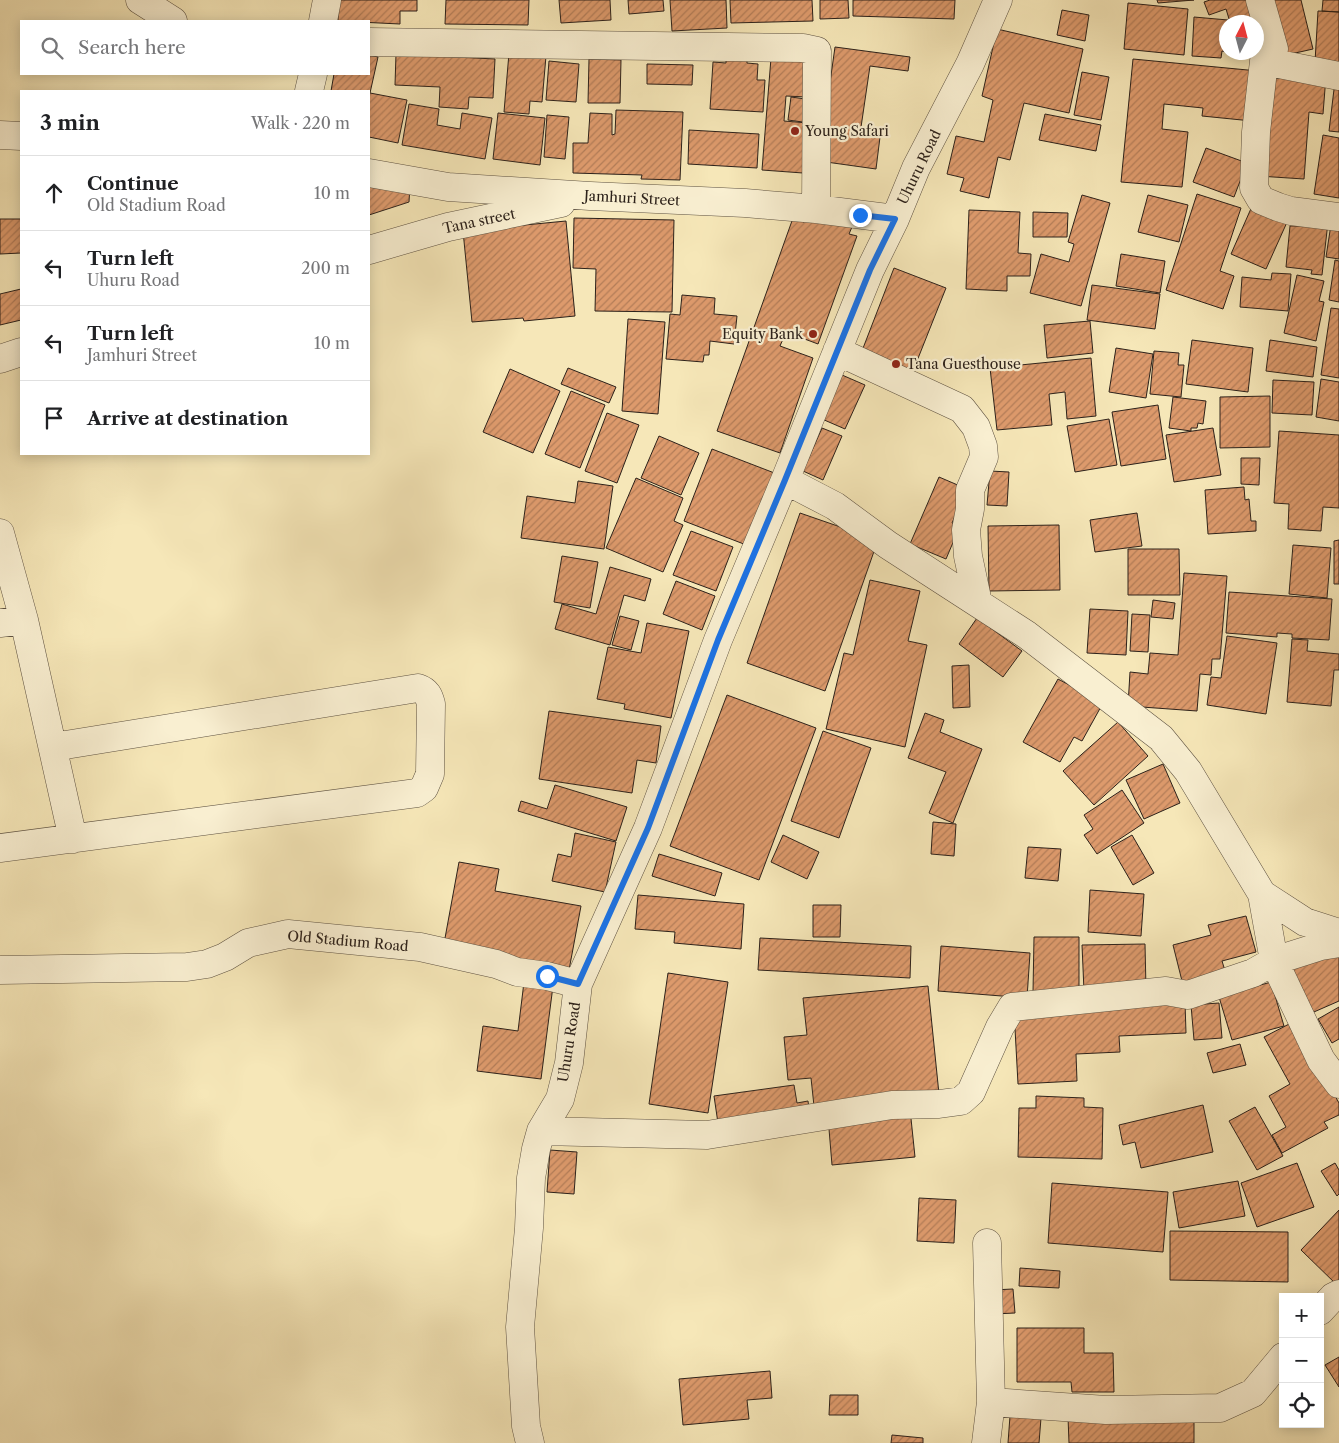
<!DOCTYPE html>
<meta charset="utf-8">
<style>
:root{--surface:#fff;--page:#f2f2f2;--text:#202124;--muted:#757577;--line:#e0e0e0}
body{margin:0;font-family:"Libre Caslon Text",serif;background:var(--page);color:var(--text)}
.controls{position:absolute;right:15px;bottom:15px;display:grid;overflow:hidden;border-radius:0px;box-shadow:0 2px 12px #0003}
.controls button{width:45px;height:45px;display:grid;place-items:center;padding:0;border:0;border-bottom:1px solid var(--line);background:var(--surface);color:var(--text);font:25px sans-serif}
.compass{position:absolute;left:1219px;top:15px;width:45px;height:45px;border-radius:50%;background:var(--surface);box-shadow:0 2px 12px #0003;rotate:6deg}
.stop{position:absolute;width:15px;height:15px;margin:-11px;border:4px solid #1a73e8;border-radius:50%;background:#fff}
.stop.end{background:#1a73e8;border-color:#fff;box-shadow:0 1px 5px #0008}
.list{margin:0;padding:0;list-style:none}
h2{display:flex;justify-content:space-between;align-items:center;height:65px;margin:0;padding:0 20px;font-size:21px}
h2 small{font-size:16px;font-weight:400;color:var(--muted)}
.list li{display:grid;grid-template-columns:32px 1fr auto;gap:15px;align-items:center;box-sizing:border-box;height:75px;padding:0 20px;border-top:1px solid var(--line)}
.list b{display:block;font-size:19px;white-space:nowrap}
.list p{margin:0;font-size:16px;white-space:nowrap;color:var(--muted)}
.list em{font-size:16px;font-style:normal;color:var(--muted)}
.icon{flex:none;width:28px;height:28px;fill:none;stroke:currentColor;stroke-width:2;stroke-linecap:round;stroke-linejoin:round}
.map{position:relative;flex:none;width:1339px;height:1443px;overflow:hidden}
.search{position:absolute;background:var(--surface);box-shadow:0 2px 12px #0003;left:20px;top:20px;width:350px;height:55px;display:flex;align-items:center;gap:12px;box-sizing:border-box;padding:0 18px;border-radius:0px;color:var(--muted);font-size:19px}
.panel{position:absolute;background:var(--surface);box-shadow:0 2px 12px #0003;left:20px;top:90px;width:350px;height:365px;border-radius:0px}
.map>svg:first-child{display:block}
.building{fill:url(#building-hatch);stroke:#2c211a}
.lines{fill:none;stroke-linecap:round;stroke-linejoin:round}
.minor-casing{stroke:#5e5242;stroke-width:29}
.minor{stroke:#f9efd1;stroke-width:28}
.route{stroke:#1a73e8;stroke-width:6}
.poi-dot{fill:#8f2418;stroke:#f9efd1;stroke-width:2}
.labels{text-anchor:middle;stroke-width:4.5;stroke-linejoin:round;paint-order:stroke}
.poi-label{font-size:14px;fill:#2c211a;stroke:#f9efd1;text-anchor:start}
.street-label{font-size:14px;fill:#2c211a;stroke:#f9efd1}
</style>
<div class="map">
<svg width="1339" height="1443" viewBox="0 0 1339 1443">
<defs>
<pattern id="building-hatch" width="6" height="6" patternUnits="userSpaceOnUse" patternTransform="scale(1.25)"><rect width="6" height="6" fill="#dd9a6c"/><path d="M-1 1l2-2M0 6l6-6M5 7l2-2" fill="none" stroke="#b37d58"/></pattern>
</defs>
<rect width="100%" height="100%" fill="#f6e7b8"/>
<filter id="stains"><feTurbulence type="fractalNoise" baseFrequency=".004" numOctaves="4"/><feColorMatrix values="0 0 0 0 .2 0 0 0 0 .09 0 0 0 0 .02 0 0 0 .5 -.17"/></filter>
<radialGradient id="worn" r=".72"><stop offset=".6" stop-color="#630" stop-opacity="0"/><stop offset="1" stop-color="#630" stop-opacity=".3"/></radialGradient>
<path class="building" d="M338 0H417V11H400V24L338 21Z
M446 0H529L528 25 445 24Z
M559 0H610L611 20 561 23Z
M628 0H663L664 11 629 14Z
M670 0H726L727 28 672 31Z
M730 0H812L813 21 731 23Z
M820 0H848L849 18 820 19Z
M853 0H955L954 19 853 16Z
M1157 0H1194L1158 3Z
M1210 0H1256L1271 47 1256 52V22H1230L1226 9 1209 15 1204 2Z
M1268 0H1301L1313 49 1282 56Z
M1323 0H1339V12L1322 11Z
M1128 3 1188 9 1184 55 1124 49Z
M1062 10 1089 15 1085 41 1057 35Z
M1318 11 1339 12V63L1315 62Z
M1194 17 1228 20 1226 52 1222 51 1221 58 1192 56Z
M997 29 1083 49 1069 113 1024 103 1010 160 998 157 989 198 960 191 964 178 947 174 956 136 984 142 993 100 982 96Z
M835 47 910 57 908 71 870 66 860 134 880 137 876 169 819 161Z
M1239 52H1254L1241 57Z
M509 53 546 56 542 102 530 101 529 114 504 112Z
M396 54 495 59 493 98 469 97 468 109 439 107 440 87 395 85Z
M369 55 378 57 370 93 407 100 398 143 369 137V91H331L334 74H369Z
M726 57 747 59V63L758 64 757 80H765L763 112 710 109 713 62 726 63Z
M771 58 808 61 806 97 786 96 784 121 808 123 803 173 762 170Z
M589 59 621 60 620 103H588Z
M1133 59 1258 71 1252 121 1202 116 1203 108 1164 104 1162 129 1188 132 1182 187 1121 182Z
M549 61 579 64 576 102 546 100Z
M647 64 693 65 692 85 647 84Z
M1266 71 1326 76 1323 114 1309 112 1304 179 1258 176Z
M1082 72 1109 77 1101 120 1074 115Z
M1335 81 1339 82V132L1329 131Z
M791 97 813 100 810 123 788 120Z
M409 104 439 109 437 125 460 129 462 113 492 118 485 159 402 145Z
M616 110 683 112 680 180 641 179 642 175 573 173V143H588L590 113 612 114V135L615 134Z
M498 113 545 118 540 165 493 159Z
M1045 114 1101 125 1096 151 1039 140Z
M547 115 569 117 565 159 544 157Z
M689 130 759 134 757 168 688 164Z
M1323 135 1339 138V198L1314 194Z
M1206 148 1247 163 1234 197 1193 182Z
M369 177 410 185 409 202 369 215Z
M1197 194 1241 208 1220 271 1234 276 1223 309 1166 290Z
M1082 195 1110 203 1081 306 1030 293 1041 254 1069 262 1074 244 1068 242Z
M1148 195 1188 205 1179 242 1138 232Z
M1253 204 1288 220 1266 269 1231 254Z
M969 210 1020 212 1018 253 1031 254 1030 276H1007V291L966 289Z
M1033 212 1068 213 1067 237H1033Z
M805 217 852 227 849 234 857 236 818 344 786 332 780 346 813 358 780 453 717 431 793 218 804 222Z
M574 218 674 220 672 312 595 311 596 269 573 268Z
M1332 218 1339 219V259L1326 257Z
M0 219H21V253L0 254Z
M1302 219 1328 222 1322 275 1311 274 1312 270 1286 267 1290 226H1302Z
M566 221 575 316 524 321 523 318 472 322 463 231Z
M1121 254 1165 261 1160 293 1116 286Z
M1335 260 1339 261V302L1329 300Z
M894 268 946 288 911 376 860 356Z
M1272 273 1291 274 1288 311 1240 307 1242 277 1271 280Z
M1297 275 1324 281 1319 301 1324 302 1316 341 1284 333Z
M1092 285 1160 294 1155 329 1087 320Z
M21 289V320L0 325V294Z
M682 295 715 298 714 314 737 316 734 344 710 341 709 355H704L703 362 666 359 670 314 680 315Z
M1331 308 1339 309V378L1321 375Z
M628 319 665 322 658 414 622 411Z
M1090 321 1093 353 1047 358 1044 325Z
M1192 340 1253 348 1248 392 1186 384Z
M1270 340 1317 347 1313 377 1266 371Z
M1116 348 1153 354 1146 398 1109 392Z
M1154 351 1179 353 1178 365H1184L1181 397 1150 394Z
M1091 358 1096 416 1067 419 1065 392 1049 394 1052 425 997 430 990 368Z
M568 368 616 387 609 403 561 384Z
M510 369 560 391 533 453 483 432Z
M842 375 865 385 845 429 822 419Z
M1321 379 1339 382V421L1316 417Z
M1273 380 1314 382 1312 415 1272 413Z
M571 391 605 405 580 468 545 454Z
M1270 396V447L1220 448V397Z
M1173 397 1206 401 1203 424 1198 423 1197 428H1191V431L1169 428Z
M1158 405 1166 459 1121 466 1112 412Z
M607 413 639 425 617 483 585 471Z
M1109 419 1117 465 1075 472 1067 426Z
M822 428 842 436 823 480 803 471Z
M1213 428 1221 475 1174 482 1166 435Z
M1279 431 1339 435V508L1323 507 1321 531 1288 529 1289 504 1274 503Z
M659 436 699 453 681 495 641 478Z
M712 449 777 474 749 546 684 521Z
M1241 458H1260L1259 485 1241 484Z
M990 471 1009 472 1007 506 987 505Z
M939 477 967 489 952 523 960 526 946 559 910 544Z
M636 478 683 498 674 521 683 525 663 572 606 548Z
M578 481 613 486 604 549 521 538 527 496 575 503Z
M1244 487 1245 500 1249 499 1251 521H1256V531L1208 534 1205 490Z
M800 513 878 540 825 691 747 663Z
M1137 513 1142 546 1095 552 1090 520Z
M1059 525 1060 590 989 591 988 526Z
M691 531 733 547 716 591 673 575Z
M1339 540V584H1334V541Z
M1293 545 1331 548 1327 598 1289 594Z
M1128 549H1179L1180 595H1128Z
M562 556 598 562 590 608 554 602Z
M610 567 651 579 645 601 624 595 610 645 555 629 562 604 596 614Z
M1184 573 1227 576 1220 659H1212L1211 675 1200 674 1197 711 1128 706 1130 672 1148 674 1150 653 1178 655Z
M870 580 920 591 908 641 927 645 905 747 826 729 844 653 853 655Z
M676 581 715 596 702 630 663 614Z
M1229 592 1332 599 1329 640 1292 638V634L1277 633V637L1226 633Z
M1153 600 1175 603 1173 619 1151 617Z
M1090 609 1128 611 1126 655 1087 653Z
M1132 614 1150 615 1148 652 1130 651Z
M620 616 639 621 631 650 612 645Z
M977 618 1022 651 1003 677 959 644Z
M647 623 689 631 671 718 624 709 625 704 597 699 608 647 641 653Z
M1227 636 1277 643 1266 714 1207 705 1211 677 1221 678Z
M1292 639 1308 640 1307 651 1339 654V670H1334L1331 706 1287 702Z
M969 665 970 707 953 708 952 666Z
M1058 679 1103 703 1082 741 1074 737 1060 762 1023 742Z
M727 695 816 728 759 880 670 846Z
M549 711 661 726 656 763 637 760 632 793 539 779Z
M925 713 944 720 940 732 982 749 953 823 929 813 946 772 908 758Z
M1118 722 1148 756 1094 805 1063 771Z
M823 731 871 748 839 838 791 821Z
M1163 764 1180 803 1144 819 1126 780Z
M555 785 627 807 616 841 518 811 521 801 547 809Z
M1122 790 1144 823 1097 854 1084 835 1093 829 1084 815Z
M933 822 956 824 954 856 931 854Z
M575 833 616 842 605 892 552 881 558 854 571 857Z
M783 835 819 852 807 879 771 862Z
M1132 835 1154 873 1133 885 1111 847Z
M1028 847 1061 849 1058 881 1025 878Z
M659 854 722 873 715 896 652 876Z
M459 862 499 869 495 891 581 906 569 970 443 949Z
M1090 890 1144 894 1141 936 1088 932Z
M638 895 744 904 741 949 674 943 675 932 635 929Z
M813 905H841L840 937H813Z
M1246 916 1256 952 1222 961 1226 974 1183 985 1173 945 1211 935 1208 925Z
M1034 937H1079V993L1033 992Z
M760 938 911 946 910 978 758 970Z
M1145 944 1146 989 1084 991 1082 945Z
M941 946 1030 953 1027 998 938 991Z
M1339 952V1001L1307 1015 1286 966Z
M668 973 728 982 708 1113 649 1104Z
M524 982 553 986 541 1079 477 1071 483 1026 518 1031Z
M1271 982 1284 1026 1232 1040 1219 997Z
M928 986 939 1094 814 1106 811 1078 788 1080 784 1037 807 1035 803 998Z
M1185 1002 1186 1033 1119 1036 1120 1052 1076 1054 1077 1081 1018 1084 1014 1010Z
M1219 1003 1222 1038 1194 1040 1191 1005Z
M1339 1007V1039L1332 1043 1318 1019Z
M1293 1022 1339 1103V1115L1324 1122 1328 1128 1282 1153 1272 1135 1286 1127 1269 1096 1290 1084 1264 1037Z
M1240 1044 1246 1065 1213 1073 1207 1053Z
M794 1085 797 1103 808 1101 810 1116 719 1130 714 1096Z
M1036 1096 1084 1098V1107L1103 1108 1102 1159 1018 1157 1019 1108H1036Z
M1203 1105 1213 1152 1141 1168 1135 1142 1123 1145 1119 1125Z
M1255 1107 1283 1156 1257 1170 1229 1121Z
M910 1109 915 1157 832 1165 828 1117Z
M550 1150 577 1152 574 1194 547 1192Z
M1297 1163 1314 1207 1257 1227 1241 1183Z
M1335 1163 1339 1170V1194L1337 1196 1321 1171Z
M1238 1181 1245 1216 1179 1228 1173 1192Z
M1052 1183 1168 1192 1163 1252 1048 1243Z
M919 1198 956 1200 954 1243 917 1241Z
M1339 1210V1285L1338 1286 1301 1250Z
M1170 1231 1288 1232V1282L1170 1280Z
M1020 1268 1060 1271 1059 1288 1019 1286Z
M1013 1289 1015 1313 993 1314 992 1290Z
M1017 1328H1084V1353H1113L1114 1392H1072L1071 1382H1017Z
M1339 1357V1387L1325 1365Z
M770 1371 772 1398 747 1400 749 1419 683 1425 679 1379Z
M830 1395H858V1415H829Z
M1010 1416 1041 1418 1039 1443H1008Z
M1194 1416V1443H1069L1068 1417Z
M892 1435 923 1438V1443H891Z"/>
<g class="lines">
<defs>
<path id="minor" d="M140 0 173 21
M1260 0 1274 49 1271 56 1264 61 1256 132 1254 188 1261 200 1278 207 1291 211 1339 217
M323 21 327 0
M369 42 803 48 817 51 816 209
M1264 61 1339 76
M309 91 313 74
M0 135 21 136
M369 173 448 187 590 196 745 203 816 209 895 219
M369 250 448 227 561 203
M837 351 962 409 976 427 983 446 984 457 970 490V509L966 530 968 556 978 603
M0 359 21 352
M785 480 835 506 888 545 1027 635 1161 738 1188 771 1262 894 1274 961 1321 1060 1339 1084
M0 533 24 620 73 839
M0 623 24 620
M0 848 417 793 424 788 430 774 431 704C429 696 427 691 418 688L53 747
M1262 894 1305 922 1339 933
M0 970 187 967 207 964 225 957 248 943 288 934 420 947 496 964 517 972 547 976 578 984
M541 1131 707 1135 892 1105 939 1104 961 1101 971 1092 1000 1027 1012 1007 1166 991 1188 995 1253 973 1274 961 1321 946 1339 943
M1320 1311 1333 1297 1339 1294
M991 1402 1106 1410 1220 1408 1253 1393 1283 1357
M530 1443 526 1426 520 1327 529 1228 531 1178 536 1149 541 1131 560 1099 569 1063 578 984 648 828 718 640 785 480 870 270 895 219 916 168 970 64 998 0
M986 1443 991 1402 987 1243"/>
</defs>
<use href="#minor" class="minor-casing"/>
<use href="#minor" class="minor"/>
</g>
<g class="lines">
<path class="route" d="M547 976 578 984 648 828 718 640 785 480 870 270 895 219 860 215"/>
</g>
<g class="poi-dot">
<circle cx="795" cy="131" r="5"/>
<circle cx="813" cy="334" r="5"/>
<circle cx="896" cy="364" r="5"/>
</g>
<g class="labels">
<g class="poi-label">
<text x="805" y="136">Young Safari</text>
<text x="803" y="339" text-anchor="end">Equity Bank</text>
<text x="906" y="369">Tana Guesthouse</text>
</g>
<g class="street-label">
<text transform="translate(919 167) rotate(-64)" y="5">Uhuru Road</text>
<text transform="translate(632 198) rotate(3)" y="5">Jamhuri Street</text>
<text transform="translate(479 221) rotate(-12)" y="5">Tana street</text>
<text transform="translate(348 941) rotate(5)" y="5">Old Stadium Road</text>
<text transform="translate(569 1042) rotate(-81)" y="5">Uhuru Road</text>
</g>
</g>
<rect width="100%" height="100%" filter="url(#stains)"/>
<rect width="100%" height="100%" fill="url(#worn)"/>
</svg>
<div class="controls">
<button>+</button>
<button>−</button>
<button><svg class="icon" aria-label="locate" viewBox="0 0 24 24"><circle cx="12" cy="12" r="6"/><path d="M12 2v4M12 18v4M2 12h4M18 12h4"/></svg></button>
</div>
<svg class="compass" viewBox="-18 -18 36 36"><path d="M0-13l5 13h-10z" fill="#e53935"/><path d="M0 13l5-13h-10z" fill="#757577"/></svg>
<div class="stop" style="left:547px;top:976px"></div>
<div class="stop end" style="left:860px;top:215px"></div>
<div class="search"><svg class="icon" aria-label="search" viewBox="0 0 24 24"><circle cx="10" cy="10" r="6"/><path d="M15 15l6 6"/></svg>Search here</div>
<section class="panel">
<h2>3 min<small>Walk · 220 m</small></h2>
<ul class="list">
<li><svg class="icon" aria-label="ahead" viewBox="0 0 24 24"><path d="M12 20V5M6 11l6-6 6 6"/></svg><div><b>Continue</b><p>Old Stadium Road</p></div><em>10 m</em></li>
<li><svg class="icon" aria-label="left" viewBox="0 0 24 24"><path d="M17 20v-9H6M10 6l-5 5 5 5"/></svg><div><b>Turn left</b><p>Uhuru Road</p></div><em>200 m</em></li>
<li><svg class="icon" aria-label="left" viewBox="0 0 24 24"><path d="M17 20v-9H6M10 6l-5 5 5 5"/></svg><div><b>Turn left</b><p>Jamhuri Street</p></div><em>10 m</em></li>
<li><svg class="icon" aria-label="arrive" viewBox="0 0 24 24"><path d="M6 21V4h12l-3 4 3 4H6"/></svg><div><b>Arrive at destination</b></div></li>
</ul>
</section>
</div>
